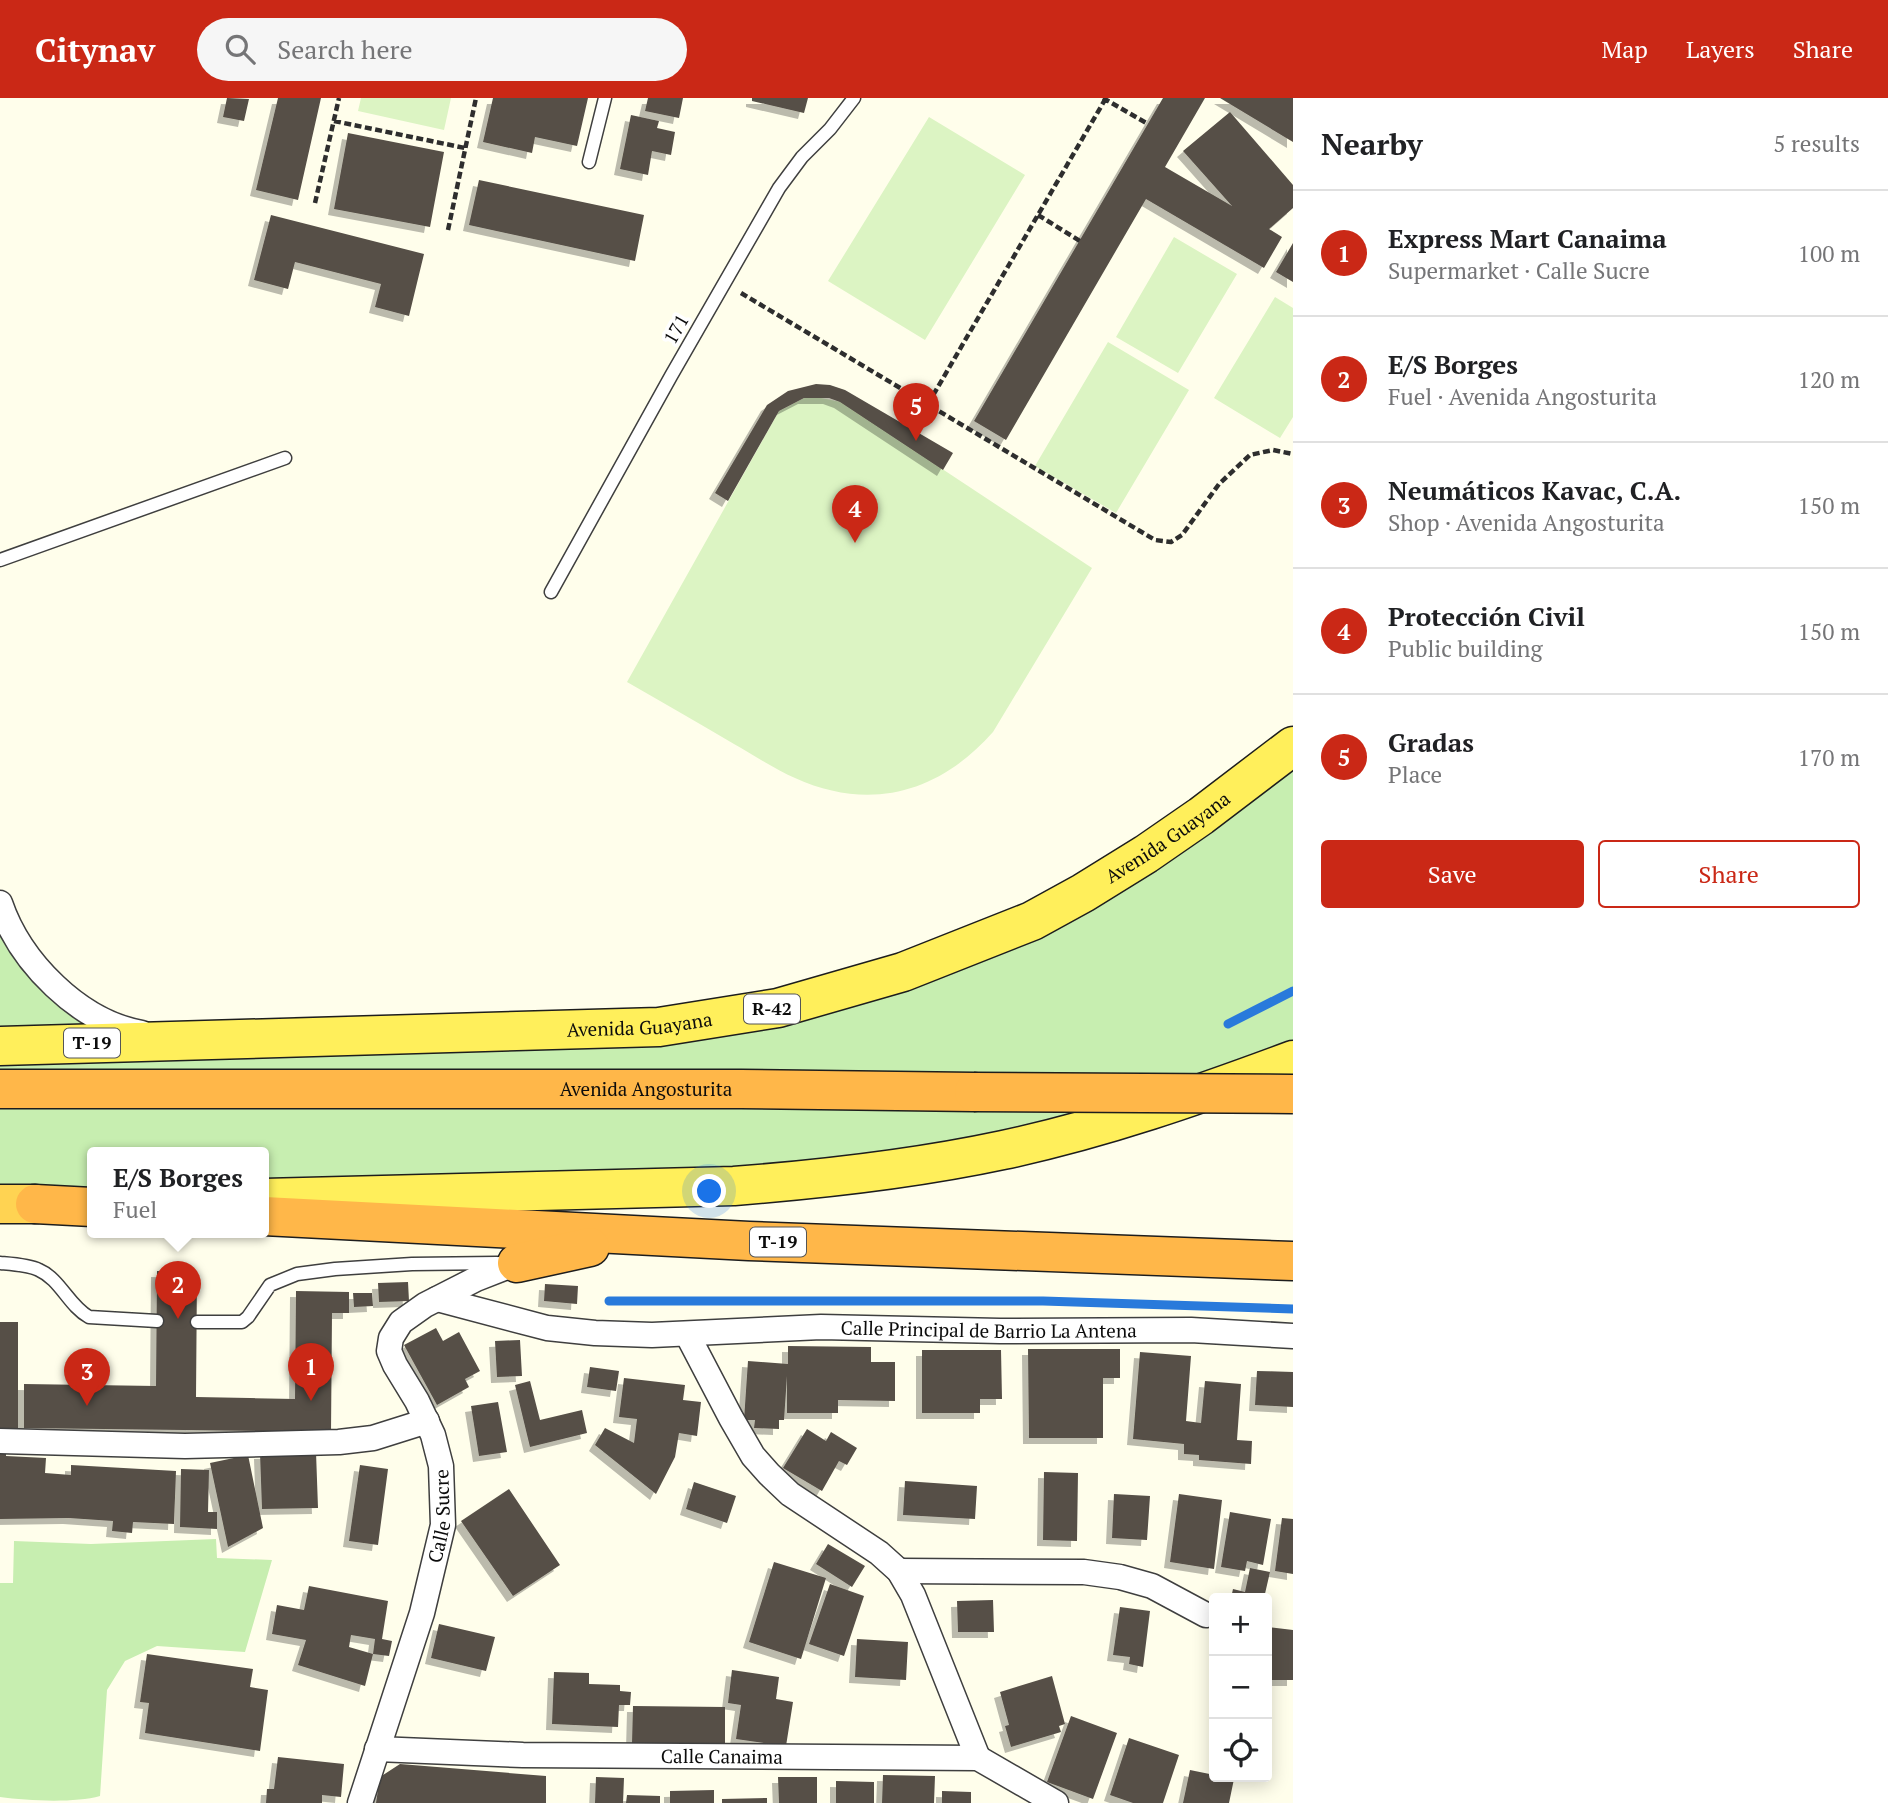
<!DOCTYPE html>
<meta charset="utf-8">
<style>
:root{--surface:#fff;--page:#f6f6f6;--text:#202124;--muted:#757577;--line:#e0e0e0;--accent:#ca2816}
body{margin:0;font-family:"PT Serif",serif;background:var(--page);color:var(--text)}
.controls{position:absolute;right:21px;bottom:21px;display:grid;overflow:hidden;border-radius:7px;box-shadow:0 4px 18px #0003}
.controls button{width:63px;height:63px;display:grid;place-items:center;padding:0;border:0;border-bottom:2px solid var(--line);background:var(--surface);color:var(--text);font:35px sans-serif}
.you{position:absolute;left:710px;top:1094px;width:24px;height:24px;margin:-18px;border:5px solid #fff;border-radius:50%;background:#1a73e8;box-shadow:0 0 0 10px #1a73e833}
.badge{display:grid;place-items:center;width:46px;height:46px;border-radius:50%;background:var(--accent);color:#fff;font-size:23px;font-weight:700}
.pin{position:absolute;translate:-50% -58px;filter:drop-shadow(0 2px 4px #0008)}
.pin::after{content:'';position:absolute;top:37px;width:24px;height:21px;background:inherit;clip-path:polygon(0 0,100% 0,50% 100%)}
.popup{position:absolute;left:87px;top:1049px;width:182px;height:91px;box-sizing:border-box;display:grid;place-content:center;border-radius:7px;background:var(--surface);filter:drop-shadow(0 2px 5px #0005);font-size:23px;white-space:nowrap;color:var(--muted)}
.popup b{font-size:26px;color:var(--text)}
.popup::after{content:'';position:absolute;left:50%;top:100%;margin-left:-14px;border:14px solid transparent;border-top-color:var(--surface)}
.list{margin:0;padding:0;list-style:none}
h2{display:flex;justify-content:space-between;align-items:center;height:91px;margin:0;padding:0 28px;font-size:30px}
h2 small{font-size:23px;font-weight:400;color:var(--muted)}
.list li{display:grid;grid-template-columns:46px 1fr auto;gap:21px;align-items:center;box-sizing:border-box;height:126px;padding:0 28px;border-top:2px solid var(--line)}
.list b{display:block;font-size:26px;white-space:nowrap}
.list p{margin:0;font-size:23px;white-space:nowrap;color:var(--muted)}
.list em{font-size:23px;font-style:normal;color:var(--muted)}
.actions{display:flex;gap:14px;padding:21px 28px}
.actions a{flex:1;padding:16px 0;border:2px solid var(--accent);border-radius:7px;text-align:center;font-size:24px;color:var(--accent)}
.actions .main{background:var(--accent);color:#fff}
.icon{flex:none;width:38px;height:38px;fill:none;stroke:currentColor;stroke-width:2;stroke-linecap:round;stroke-linejoin:round}
.map{position:relative;flex:none;width:1293px;height:1705px;overflow:hidden}
header{display:flex;align-items:center;gap:42px;box-sizing:border-box;height:98px;padding:0 35px;background:var(--accent);color:#fff}
header strong{font-size:33px}
nav{display:flex;gap:38px;margin-inline-start:auto;font-size:24px}
.search{width:490px;height:63px;background:var(--page);display:flex;align-items:center;gap:18px;box-sizing:border-box;padding:0 24px;border-radius:38px;color:var(--muted);font-size:26px}
main{display:flex}
aside{flex:1;background:var(--surface)}
.map>svg:first-child{display:block}
.green{fill:#c7eeb0}
.pitch{fill:#dcf4c3}
.lines{fill:none;stroke-linecap:round;stroke-linejoin:round}
.stream{stroke:#297adb;stroke-width:9}
.building{fill:#564f47;filter:url(#shadow)}
.service-casing{stroke:#3f3f3f;stroke-width:15}
.minor-casing{stroke:#3f3f3f;stroke-width:27}
.primary-casing{stroke:#1d1d1d;stroke-width:41}
.trunk-casing{stroke:#1d1d1d;stroke-width:41}
.motorway-casing{stroke:#1d1d1d;stroke-width:41}
.path{stroke:#2e2e2e;stroke-width:4.5;stroke-dasharray:7 3.5;stroke-linecap:butt}
.service{stroke:#fff;stroke-width:12}
.minor{stroke:#fff;stroke-width:24}
.primary{stroke:#ffef5b;stroke-width:38}
.trunk{stroke:#ffd352;stroke-width:38}
.motorway{stroke:#ffb749;stroke-width:38}
.motorway-bridge-casing{stroke:#1d1d1d;stroke-width:41;stroke-linecap:butt}
.motorway-bridge{stroke:#ffb749;stroke-width:38}
.labels{text-anchor:middle;stroke-width:7;stroke-linejoin:round;paint-order:stroke}
.shield{fill:#fff;stroke:#555;stroke-width:2}
.shield-label{font-size:18px;font-weight:bold;fill:#0c0c0c}
.street-label{font-size:19px;fill:#0c0c0c;stroke:#fff}
</style>
<header>
<strong>Citynav</strong>
<div class="search"><svg class="icon" aria-label="search" viewBox="0 0 24 24"><circle cx="10" cy="10" r="6"/><path d="M15 15l6 6"/></svg>Search here</div>
<nav><a>Map</a><a>Layers</a><a>Share</a></nav>
</header>
<main>
<div class="map">
<svg width="1293" height="1705" viewBox="0 0 1293 1705">
<defs>
<filter id="shadow"><feDropShadow dx="-6" dy="6" stdDeviation="0" flood-color="#0004"/></filter>
</defs>
<rect width="100%" height="100%" fill="#fffeeb"/>
<path class="green" d="M1293 648V962L1005 1051 264 1100V1055H92V1105L0 1106V805L17 841 115 928 659 929 982 845Z
M216 1441 217 1460 272 1462 245 1554 157 1548 125 1563 107 1592 100 1698C75 1705 29 1703 0 1699V1485H13L14 1443 91 1446Z"/>
<path class="pitch" d="M361 0H451L444 32 358 13Z
M929 19 1025 77 925 242 828 183Z
M1174 139 1237 176 1178 275 1116 239Z
M1275 199 1293 210V319L1280 340 1214 300Z
M1108 244 1189 292 1116 415 1035 368Z
M816 299 841 304 1092 470 993 634C939 695 870 714 795 680 774 671 754 657 734 646 699 625 663 605 627 584L779 313 804 300Z"/>
<g class="lines">
<path class="stream" d="M1228 926 1293 893
M609 1203H1043L1293 1211"/>
</g>
<path class="building" d="M227 0 249 1 244 23 223 19Z
M278 0H321L298 102 256 92Z
M493 0H588L577 48 535 39 532 55 483 44Z
M648 0H683L679 20 645 13Z
M752 0H808L804 15 752 3Z
M1163 0H1205L1165 69 1232 108 1183 53 1230 14 1293 87V110L1269 131 1282 139 1264 170 1146 101 1006 342 974 323Z
M1220 0H1293V44Z
M631 17 659 23 657 30 675 34 671 57 652 53 648 77 620 71Z
M348 35 444 54 430 129 334 111Z
M479 82 644 117 635 163 469 127Z
M271 117 424 156 409 218 375 209 381 186 295 164 288 191 254 182Z
M1293 145V184L1276 174Z
M816 286 830 287 845 292 953 355 943 372 840 304 829 300H804L779 313 728 403 715 395 767 307 788 293Z
M157 1173 197 1174 196 1299 295 1301 296 1193 349 1194V1215H332L331 1334 24 1330V1286L156 1288Z
M408 1184 409 1203 379 1204 378 1185Z
M545 1186 578 1188 577 1206 544 1203Z
M353 1195H372L373 1208 354 1209Z
M0 1224H18V1332H0Z
M436 1230 443 1243 459 1234 480 1273 465 1281 469 1289 437 1307 404 1247Z
M520 1242 522 1278 497 1279 495 1243Z
M788 1248 871 1249V1264H895V1303L838 1302V1315H787V1278L784 1322H779V1331L754 1330 755 1322H744L748 1263 788 1266Z
M1028 1251H1120V1280H1103V1340H1029Z
M922 1252H1001L1002 1301H980V1315H922Z
M1140 1254 1191 1258 1186 1323 1201 1325 1205 1283 1241 1286 1237 1342 1252 1343 1251 1366 1199 1362V1357L1184 1356V1346L1133 1341Z
M590 1269 619 1273 616 1293 587 1289Z
M1257 1273 1293 1274V1309L1255 1307Z
M624 1280 685 1287 683 1302 701 1304 697 1338 679 1335 675 1359 656 1396 595 1347 605 1330 634 1345 637 1321 619 1319Z
M530 1283 540 1322 582 1312 587 1335 530 1349 515 1287Z
M498 1304 507 1354 479 1358 471 1308Z
M807 1331 826 1343 831 1334 857 1350 847 1367 839 1363 822 1393 783 1370Z
M0 1353H6V1358L46 1360 45 1375 71 1377V1367L176 1373 174 1426 133 1424 132 1435 112 1433 113 1423 69 1420 0 1421Z
M316 1354 318 1410 262 1411 260 1355Z
M248 1357 263 1430 228 1449 210 1365Z
M360 1367 388 1371 378 1447 349 1443Z
M181 1371 209 1372 208 1414H217V1431L180 1429Z
M1044 1374 1078 1375 1077 1443 1043 1442Z
M905 1383 977 1388 975 1421 903 1417Z
M694 1384 736 1398 727 1425 686 1411Z
M509 1391 560 1467 513 1498 461 1423Z
M1114 1396 1150 1398 1147 1442 1112 1440Z
M1179 1396 1222 1402 1214 1471 1170 1464Z
M1230 1414 1271 1421 1263 1467 1247 1463 1245 1473 1221 1469Z
M1282 1420 1293 1421V1476L1275 1473Z
M828 1446 865 1468 852 1489 816 1466Z
M774 1464 826 1480 801 1561 749 1544Z
M1250 1470 1270 1474 1264 1500H1231L1233 1491 1245 1494Z
M830 1486 864 1498 844 1558 809 1546Z
M309 1488 388 1503 382 1541 392 1543 389 1558 373 1556 375 1541 351 1537 349 1549 373 1556 365 1588 298 1567 306 1542 272 1536 277 1507 304 1512Z
M993 1502 994 1534H958L957 1503Z
M1120 1509 1150 1513 1143 1569 1129 1566 1130 1559 1113 1557Z
M439 1526 495 1539 486 1573 431 1560Z
M1267 1529 1293 1532V1582H1267Z
M857 1541 908 1544 906 1582 855 1579Z
M147 1556 253 1571 250 1589 268 1592 260 1653 145 1635 149 1605 140 1604Z
M732 1572 779 1579 776 1601 793 1604 786 1648 736 1641 741 1607 728 1605Z
M554 1574 589 1575V1586L620 1587V1593L631 1594 630 1607H619L618 1629 552 1626Z
M1052 1578 1065 1626 1059 1628 1061 1634 1011 1649 1005 1628 1009 1627 1000 1594Z
M633 1608 725 1609V1647L632 1645Z
M1071 1618 1117 1635 1093 1701 1047 1684Z
M1129 1640 1179 1657 1163 1705H1133L1110 1697Z
M278 1659 344 1666 341 1699 322 1697V1705H266L267 1691H274Z
M400 1666 546 1678V1705H376L380 1679Z
M1190 1672 1234 1681 1229 1705H1183Z
M883 1677 935 1678 934 1705H882Z
M596 1679 624 1680 623 1705H595Z
M778 1679H817V1705H779Z
M836 1683 874 1684V1705H836Z
M714 1692V1705H670V1693Z
M942 1693 971 1694V1705H942Z
M627 1697 660 1698V1705H626Z
M767 1700V1705H722V1701Z"/>
<g class="lines">
<defs>
<path id="service" d="M589 64 605 0
M0 462 285 360
M551 494 671 278 779 90 802 59 830 31 854 0
M0 1165C11 1166 29 1167 39 1172 60 1181 69 1208 89 1219L157 1223
M197 1224H242L248 1219 270 1187 297 1176 335 1171 412 1166 497 1165"/>
<g id="minor">
<path d="M0 805C20 864 79 924 142 935"/>
<path id="s1" d="M437 1201 547 1230 595 1235 652 1237 821 1229 1000 1233 1191 1232 1293 1238"/>
<path d="M687 1236 731 1320 753 1358 769 1376 790 1396 879 1455 899 1473 913 1497 978 1660"/>
<path d="M0 1343 185 1348 339 1344 373 1340 427 1323"/>
<path d="M899 1473 1084 1474 1120 1479 1152 1488 1206 1517"/>
<path id="s2" d="M377 1651 523 1657 978 1660 1056 1705"/>
<path id="s3" d="M360 1705 422 1515 443 1427 441 1368 433 1337 417 1303 395 1267 389 1253 391 1240 401 1224 425 1207 476 1181 517 1165"/>
</g>
<g id="primary">
<path id="s4" d="M0 948 659 929 778 910 903 874 1032 823 1083 795 1146 756 1201 718 1293 648"/>
<path d="M264 1100 734 1088C824 1081 914 1071 1003 1052 1102 1031 1199 997 1293 962"/>
</g>
<path id="trunk" d="M0 1106H35"/>
<g id="motorway">
<path id="s5" d="M0 991H741L974 994"/>
<path d="M35 1106 92 1109"/>
<path d="M264 1118 749 1143 1293 1163"/>
<path d="M517 1165 590 1149"/>
</g>
</defs>
<use href="#service" class="service-casing"/>
<use href="#minor" class="minor-casing"/>
<use href="#primary" class="primary-casing"/>
<use href="#trunk" class="trunk-casing"/>
<use href="#motorway" class="motorway-casing"/>
<path class="path" d="M1103 0 1148 26
M334 23 465 50
M315 105 339 0
M1038 117 1080 143
M448 132 476 0
M741 195 1155 442 1171 444 1182 437 1219 386 1250 357 1273 352 1293 356
M928 306 1106 0"/>
<use href="#service" class="service"/>
<use href="#minor" class="minor"/>
<use href="#primary" class="primary"/>
<use href="#trunk" class="trunk"/>
<use href="#motorway" class="motorway"/>
<defs>
<path id="motorway-bridge" d="M974 994 1293 996"/>
</defs>
<use href="#motorway-bridge" class="motorway-bridge-casing"/>
<use href="#motorway-bridge" class="motorway-bridge"/>
</g>
<g class="labels">
<g class="shield">
<rect x="744" y="896.5" width="56" height="29" rx="5"/>
<rect x="64" y="930.5" width="56" height="29" rx="5"/>
<rect x="750" y="1129.5" width="56" height="29" rx="5"/>
</g>
<g class="shield-label">
<text x="772" y="917">R-42</text>
<text x="92" y="951">T-19</text>
<text x="778" y="1150">T-19</text>
</g>
<g class="street-label">
<text transform="translate(676 231) rotate(-60)" y="7">171</text>
<text dy="7" stroke="none"><textPath href="#s4" startOffset="1208">Avenida Guayana</textPath></text>
<text dy="7" stroke="none"><textPath href="#s4" startOffset="640">Avenida Guayana</textPath></text>
<text dy="7" stroke="none"><textPath href="#s5" startOffset="646">Avenida Angosturita</textPath></text>
<text dy="7" stroke="none"><textPath href="#s1" startOffset="556">Calle Principal de Barrio La Antena</textPath></text>
<text dy="7" stroke="none"><textPath href="#s3" startOffset="299">Calle Sucre</textPath></text>
<text dy="7" stroke="none"><textPath href="#s2" startOffset="345">Calle Canaima</textPath></text>
</g>
</g>
</svg>
<div class="controls">
<button>+</button>
<button>−</button>
<button><svg class="icon" aria-label="locate" viewBox="0 0 24 24"><circle cx="12" cy="12" r="6"/><path d="M12 2v4M12 18v4M2 12h4M18 12h4"/></svg></button>
</div>
<div class="you"></div>
<div class="pin badge" style="left:311px;top:1303px">1</div>
<div class="pin badge" style="left:178px;top:1221px">2</div>
<div class="popup"><b>E/S Borges</b>Fuel</div>
<div class="pin badge" style="left:87px;top:1308px">3</div>
<div class="pin badge" style="left:855px;top:445px">4</div>
<div class="pin badge" style="left:916px;top:343px">5</div>
</div>
<aside>
<h2>Nearby<small>5 results</small></h2>
<ul class="list">
<li><span class="badge">1</span><div><b>Express Mart Canaima</b><p>Supermarket · Calle Sucre</p></div><em>100 m</em></li>
<li><span class="badge">2</span><div><b>E/S Borges</b><p>Fuel · Avenida Angosturita</p></div><em>120 m</em></li>
<li><span class="badge">3</span><div><b>Neumáticos Kavac, C.A.</b><p>Shop · Avenida Angosturita</p></div><em>150 m</em></li>
<li><span class="badge">4</span><div><b>Protección Civil</b><p>Public building</p></div><em>150 m</em></li>
<li><span class="badge">5</span><div><b>Gradas</b><p>Place</p></div><em>170 m</em></li>
</ul>
<div class="actions"><a class="main">Save</a><a>Share</a></div>
</aside>
</main>
